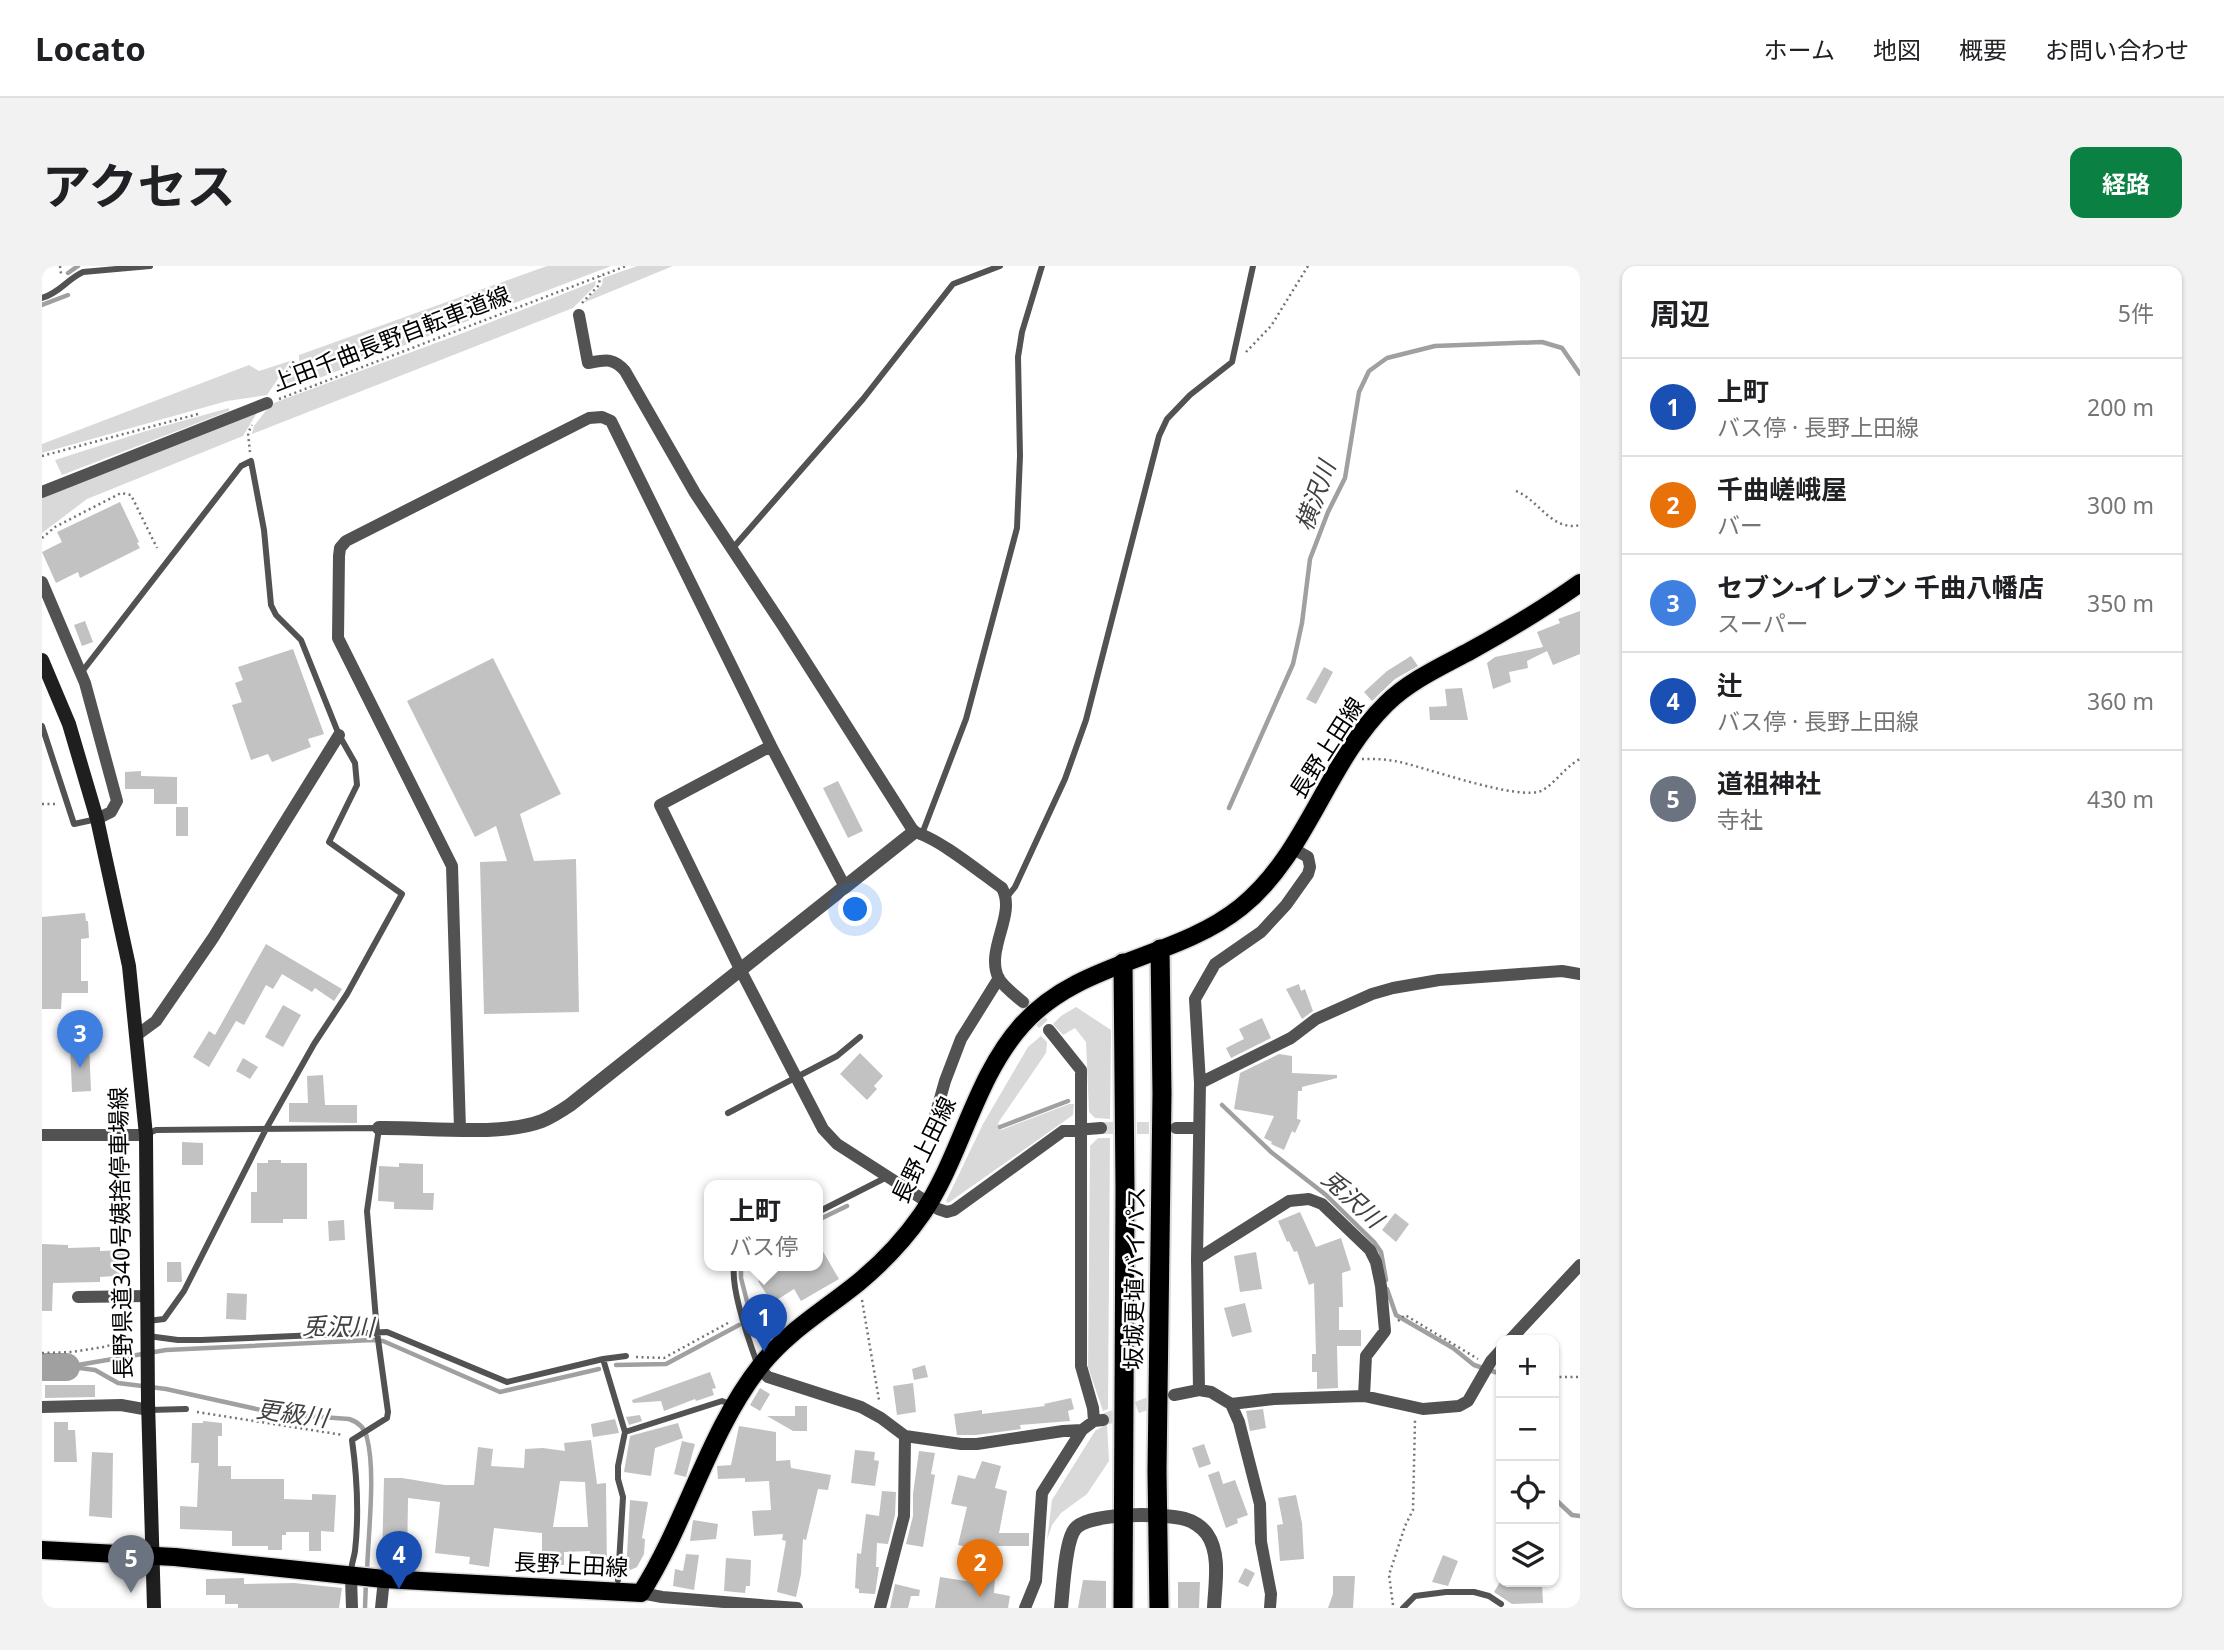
<!DOCTYPE html>
<html lang="ja">
<meta charset="utf-8">
<style>
:root{--surface:#fff;--page:#f2f2f2;--text:#202124;--muted:#757577;--line:#e0e0e0;--accent:#0b8043}
body{margin:0;font-family:"Noto Sans","Noto Sans JP",sans-serif;background:var(--page);color:var(--text)}
.controls{position:absolute;right:21px;bottom:21px;display:grid;overflow:hidden;border-radius:14px;box-shadow:0 2px 5px #0004}
.controls button{width:63px;height:63px;display:grid;place-items:center;padding:0;border:0;border-bottom:2px solid var(--line);background:var(--surface);color:var(--text);font:35px sans-serif}
.you{position:absolute;left:814px;top:644px;width:24px;height:24px;margin:-18px;border:5px solid #fff;border-radius:50%;background:#1a73e8;box-shadow:0 0 0 10px #1a73e833}
.badge{display:grid;place-items:center;width:46px;height:46px;border-radius:50%;background:var(--accent);color:#fff;font-size:23px;font-weight:700}
.pin{position:absolute;translate:-50% -58px;filter:drop-shadow(0 2px 4px #0008)}
.pin::after{content:'';position:absolute;top:37px;width:24px;height:21px;background:inherit;clip-path:polygon(0 0,100% 0,50% 100%)}
.popup{position:absolute;left:662px;top:914px;width:119px;height:91px;box-sizing:border-box;display:grid;place-content:center;border-radius:14px;background:var(--surface);filter:drop-shadow(0 2px 5px #0005);font-size:23px;white-space:nowrap;color:var(--muted)}
.popup b{font-size:26px;color:var(--text)}
.popup::after{content:'';position:absolute;left:50%;top:100%;margin-left:-14px;border:14px solid transparent;border-top-color:var(--surface)}
.list{margin:0;padding:0;list-style:none}
h2{display:flex;justify-content:space-between;align-items:center;height:91px;margin:0;padding:0 28px;font-size:30px}
h2 small{font-size:23px;font-weight:400;color:var(--muted)}
.list li{display:grid;grid-template-columns:46px 1fr auto;gap:21px;align-items:center;box-sizing:border-box;height:98px;padding:0 28px;border-top:2px solid var(--line)}
.list b{display:block;font-size:26px;white-space:nowrap}
.list p{margin:0;font-size:23px;white-space:nowrap;color:var(--muted)}
.list em{font-size:23px;font-style:normal;color:var(--muted)}
.icon{flex:none;width:38px;height:38px;fill:none;stroke:currentColor;stroke-width:2;stroke-linecap:round;stroke-linejoin:round}
.map{position:relative;flex:none;width:1538px;height:1342px;overflow:hidden;border-radius:14px}
header{display:flex;align-items:center;gap:42px;box-sizing:border-box;height:98px;padding:0 35px;background:var(--surface);border-bottom:2px solid var(--line)}
header strong{font-size:33px}
nav{display:flex;gap:38px;margin-inline-start:auto;font-size:24px}
.intro{display:flex;align-items:center;justify-content:space-between;box-sizing:border-box;height:168px;padding:0 42px}
h1{margin:0;font-size:49px}
.button{padding:18px 32px;border-radius:14px;background:var(--accent);color:#fff;font-size:24px;font-weight:700}
main{display:flex;gap:42px;padding:0 42px}
aside{flex:1;background:var(--surface);border-radius:14px;box-shadow:0 2px 5px #0004}
.map>svg:first-child{display:block}
.green{fill:#d9d9d9}
.lines{fill:none;stroke-linecap:round;stroke-linejoin:round}
.stream{stroke:#a0a0a0;stroke-width:4.5}
.river{stroke:#a0a0a0;stroke-width:28}
.building{fill:#c2c2c2;fill-rule:evenodd}
.minor-tunnel{stroke:#d9d9d9;stroke-width:12;stroke-dasharray:12 6;stroke-linecap:butt}
.primary-casing{stroke:#dbdbdb;stroke-width:21}
.trunk-casing{stroke:#dbdbdb;stroke-width:23}
.path{stroke:#747474;stroke-width:2.5;stroke-dasharray:2 3.5;stroke-linecap:butt}
.service{stroke:#525252;stroke-width:6}
.minor{stroke:#525252;stroke-width:12}
.tertiary{stroke:#525252;stroke-width:14}
.secondary{stroke:#1f1f1f;stroke-width:14}
.primary{stroke:#000;stroke-width:18}
.trunk{stroke:#000;stroke-width:19}
.labels{text-anchor:middle;stroke-width:5;stroke-linejoin:round;paint-order:stroke}
.street-label{font-size:23px;fill:#000;stroke:#fff}
.water-label{font-size:24px;font-style:italic;fill:#414141;stroke:#fff}
</style>
<header>
<strong>Locato</strong>
<nav><a>ホーム</a><a>地図</a><a>概要</a><a>お問い合わせ</a></nav>
</header>
<div class="intro"><h1>アクセス</h1><a class="button">経路</a></div>
<main>
<div class="map">
<svg width="1538" height="1342" viewBox="0 0 1538 1342">
<rect width="100%" height="100%" fill="#fff"/>
<path class="green" d="M505 0H569L233 129 257 95V89Z
M595 0H631L541 37 560 19 561 12Z
M554 15 553 20 531 42 210 168 212 160 229 138 421 67Z
M248 95 225 129 185 135 0 187V178L207 99 217 105Z
M187 142V145L20 209 13 194 104 165Z
M216 145 201 170 45 233 0 267V232Z
M1034 741 1069 764 1068 853 1053 852 1047 846 1044 776 1033 762 1021 769 1011 758 1019 750Z
M999 770 1005 776 1004 787 956 857 959 864 1027 838H1032L1031 849 906 937 904 935 941 858 986 781Z
M1056 872H1068L1066 1143 1061 1145 1046 1101 1048 880Z
M1065 1158 1067 1195 1045 1228 1019 1247 1010 1259 1005 1274 1010 1234 1053 1165Z"/>
<g class="lines">
<path class="stream" d="M26 7 36 0
M0 39 26 29
M1187 542 1251 398 1260 357 1268 293 1286 246 1303 212 1317 126 1327 105 1345 92 1393 80 1500 76 1520 82 1538 108
M1180 839 1229 886 1284 929 1332 976 1339 986 1344 1014
M958 861 1026 835
M776 954 805 940
M699 1000V1012L709 1051
M1345 1023 1354 1049 1411 1082 1432 1099 1459 1108
M574 1099 624 1098 697 1059
M24 1101 124 1084 330 1074 341 1075 458 1126 557 1103
M30 1101 53 1104 76 1117 124 1123 237 1148 307 1153C316 1156 323 1162 325 1172 334 1206 326 1269 325 1306
M1512 1232 1530 1249 1538 1250
M323 1342 324 1315"/>
<path class="river" d="M0 1101H24"/>
</g>
<path class="building" d="M78 236 97 276 95 277 98 282 38 312 36 306 14 317 0 286 20 276 15 266Z
M1538 345V388L1511 399 1505 385 1485 395 1486 402 1467 406 1469 416 1451 423 1445 397 1453 391 1501 381 1495 366 1518 357 1516 353Z
M43 355 51 376 40 380 32 359Z
M251 383 282 468 266 473 269 481 230 496 226 488 209 494 190 439 200 436 193 417 201 414 196 401Z
M1369 390 1376 400 1353 413 1330 435 1322 426 1345 405Z
M451 392 519 528 478 548 492 595 534 593 537 746 442 748 438 596 465 595 454 560 433 571 365 435Z
M1282 401 1291 406 1274 438 1264 433Z
M1420 422 1426 454H1388L1387 441 1405 440 1403 423Z
M99 505V510L135 511V538H112V523H83V506Z
M796 515 821 565 806 572 781 522Z
M134 541H146V570H134Z
M43 647 44 655H46L47 672 39 673V715H46V727H20L19 743H0V651Z
M224 678 300 723 292 735 273 722 270 726 240 708 231 723 224 719 202 759 194 755 167 801 151 791 167 765 173 769Z
M1257 718 1259 725 1263 723 1271 745 1260 753 1244 723Z
M241 739 259 749 241 781 223 771Z
M1220 752 1229 772 1189 792 1184 782 1202 773 1197 763Z
M47 778 49 825 30 826 28 779Z
M818 787 841 810 832 820 835 823 825 834 798 808Z
M1237 788 1250 790V807L1295 809V812L1260 821V825H1256L1255 853 1259 854 1253 867 1250 865 1242 884 1229 878 1230 876 1222 872 1232 850 1192 843 1198 807Z
M201 792 216 801 208 813 194 805Z
M281 809 283 839H315V857L247 856V837H266L265 810Z
M140 876 161 877V899H140Z
M226 894H239V897H265V953H241V957H209V926H215V897H226Z
M357 897 381 898V927H392L391 944 352 943V936L336 935 337 900 357 901Z
M1258 946 1274 981 1299 972 1309 1004 1300 1007 1301 1041H1297V1064H1319V1080H1295L1296 1122 1275 1123V1106H1270V1088H1274L1272 1017 1267 1019 1255 985 1252 986 1247 975 1245 976 1236 955Z
M1353 947 1367 958 1354 976 1340 964Z
M302 954 303 974 287 975 286 955Z
M776 977 797 1013 759 1035 752 1023 730 1037 716 1015 740 1000H776Z
M0 978 26 979V982L58 981V985L84 984 85 1009 58 1011V1016L11 1017 10 1045H0Z
M1214 986 1220 1023 1198 1026 1192 990Z
M125 996H139L140 1016H125Z
M185 1027 205 1028 204 1054 184 1053Z
M1203 1037 1210 1066 1190 1071 1182 1042Z
M727 1041 728 1070 716 1071 714 1042Z
M883 1099 886 1111 872 1114 870 1103Z
M668 1106 674 1122 670 1123 672 1129 654 1135 653 1133 622 1145 619 1135 591 1137 590 1134Z
M871 1117 874 1146 855 1149 851 1120Z
M3 1119H53V1131L3 1132Z
M718 1122 728 1128 718 1145 708 1139Z
M1029 1132 1032 1143 1026 1145 1028 1155 978 1159 979 1163 934 1169H915L912 1148 940 1144V1148L1003 1140 1002 1138Z
M753 1140H765V1165H751L725 1150H753Z
M1221 1143 1224 1162 1208 1165 1204 1145Z
M598 1149 600 1155 587 1159 584 1151Z
M573 1153 577 1167 551 1171 549 1158Z
M161 1155 180 1157V1170H176V1200H189V1213H242V1233L270 1234V1228L294 1229 292 1266 279 1265V1285H267V1266H244V1269H240V1284H226V1280H190V1265L138 1263V1240L155 1241 157 1197H149L150 1157H161Z
M12 1156H26V1164H33L35 1196H12Z
M636 1157 641 1172 613 1182 609 1210 582 1206 588 1170Z
M697 1160 734 1166V1195L748 1194 749 1202 789 1209 786 1224 776 1223 764 1274 761 1273 759 1308 754 1331 735 1326 744 1275 740 1274 741 1268 712 1270 710 1245 729 1244 727 1215 703 1216V1212L676 1213 675 1200 689 1199Z
M549 1174 555 1218 564 1217 565 1306 547 1305 548 1285 522 1286V1299H500V1267L452 1262 447 1301 427 1298 428 1291 393 1287 398 1236 366 1232 365 1298 340 1297 342 1212H360L403 1219H432L436 1181 451 1183 449 1200 482 1202 483 1183 501 1182 523 1185 522 1177ZM518 1215 543 1216 546 1261H511Z
M640 1175 653 1178 644 1211 632 1208Z
M1162 1178 1169 1198 1157 1202 1150 1182Z
M813 1184 833 1186 832 1194 837 1195 833 1220 809 1217Z
M877 1185 893 1187 889 1208 893 1209 881 1281 864 1278 871 1250V1228Z
M50 1186 71 1187 70 1252 47 1250Z
M940 1195 959 1200 953 1222 965 1225 957 1267H987V1280H955L952 1327 968 1330 966 1342H893L898 1311 937 1317 940 1284 916 1279 925 1241 909 1238 916 1209 933 1213Z
M1177 1205 1181 1218 1193 1214 1206 1249 1195 1253 1196 1257 1184 1262 1166 1209Z
M840 1225 854 1226 853 1249 846 1278 835 1277 834 1301H837L833 1328 817 1327V1323L813 1322 815 1287 819 1288 824 1248 837 1250Z
M1254 1229 1260 1257 1262 1293 1238 1295 1235 1259 1241 1258 1236 1232Z
M588 1234 606 1236 600 1272 603 1273 602 1288 595 1301 584 1306Z
M651 1254 676 1258 674 1273 648 1275Z
M644 1288 657 1289 652 1324 631 1320 633 1303 641 1305Z
M1401 1289 1416 1295 1406 1320 1390 1316Z
M684 1292 709 1294 708 1320H704L703 1327 682 1325Z
M1203 1302 1213 1307 1206 1321 1196 1316Z
M1291 1310H1313L1311 1342H1286L1291 1328Z
M202 1312V1318L252 1317 300 1322 297 1342H196V1338H183V1329H164V1313Z
M1041 1314 1064 1315V1342H1036Z
M1136 1316H1158L1157 1342H1136Z
M1458 1316H1473L1471 1319 1500 1317 1501 1337 1470 1338 1452 1326Z
M853 1318 878 1324 877 1330H869L866 1342H848Z"/>
<g class="lines">
<path class="minor-tunnel" d="M981 736 1007 764
M1059 862H1126
M1061 1154 1121 1132"/>
<defs>
<path id="primary" d="M0 1284 133 1291 342 1313 599 1327C645 1255 666 1166 719 1099 746 1065 784 1043 817 1016 841 996 862 974 880 948 920 889 932 813 980 759 1038 694 1133 694 1199 641 1265 588 1284 497 1344 438 1367 415 1400 400 1428 385 1466 364 1503 342 1538 317"/>
<path id="trunk" d="M1081 1342 1083 923 1081 697
M1117 1342 1115 1205 1120 827 1118 683"/>
</defs>
<use href="#primary" class="primary-casing"/>
<use href="#trunk" class="trunk-casing"/>
<path class="path" d="M18 0 19 8
M540 37 557 19 558 10
M1204 86 1229 60 1266 0
M233 125 252 95
M237 133 584 0
M208 186 206 167 210 159
M0 190 156 148
M1474 225C1497 234 1510 266 1538 259
M0 272 13 261 79 227 89 229 115 282
M1320 493C1331 493 1342 493 1353 495 1381 500 1479 537 1501 524 1514 516 1522 502 1538 493
M0 538H14
M820 1034 837 1134
M1356 1055 1363 1049 1436 1093
M0 1087 30 1086 61 1081 92 1073
M594 1091 622 1092 686 1057
M1512 1111H1538
M155 1146 301 1169
M1351 1339 1347 1309 1363 1260 1371 1244 1373 1154"/>
<path class="service" d="M0 32C19 26 24 14 41 6L108 0
M690 283 821 133 911 18 958 0
M39 407 199 200 209 195 222 264 229 339 234 349 259 374 297 469 313 497 315 519 287 576 360 628 305 728 272 778 224 863 142 1025 122 1053 106 1055
M0 460 32 558 55 553
M880 568 924 453 975 262 978 190 976 91 980 66 1000 0
M965 631 973 621 1023 513 1044 454 1117 170 1125 153 1148 129 1190 96 1211 0
M686 847 795 790 818 771
M105 868 114 864 337 862 325 945 335 1066 346 1146 345 1152 310 1174C315 1210 317 1249 313 1285 312 1292 309 1299 309 1307
M776 946 845 911
M692 1000C689 1023 707 1075 715 1097
M106 1070 136 1074H159L345 1066 465 1116 561 1093 584 1090
M561 1093 583 1166 680 1135 692 1139
M107 1144 144 1143
M576 1314 581 1231 576 1213V1200L583 1166
M1361 1342 1373 1330 1404 1326H1432L1447 1330 1459 1338"/>
<path class="minor" d="M537 49 546 97C563 94 571 91 583 105L653 227 741 360 872 566C895 571 939 607 960 622 975 649 942 684 957 713 962 721 974 730 981 736
M0 226 225 137
M0 316 43 417 75 535 69 546 55 553
M729 480 618 539 699 705 781 863 795 878 896 943 905 946 912 944 1021 865 1059 862
M1007 764 1039 804V1100L1051 1142 1052 1155
M95 769 114 755 171 672 297 469
M1158 817 1249 772 1274 753 1330 728 1351 722 1397 714 1520 705 1538 708
M890 861 903 815 919 773 957 712
M1134 862H1157
M418 863 410 600 296 372 297 290 298 282 304 275 547 152 560 151 569 155 729 480 803 621
M0 869H104
M1155 993 1247 935 1267 933 1280 938 1328 984 1334 996 1339 1020 1343 1065 1324 1090 1322 1130
M36 1031 105 1030
M1468 1074 1538 999
M717 1102 726 1111 819 1141 839 1152 863 1170 919 1178H935L1021 1165 1040 1164 1052 1155 1061 1154
M1132 1129 1157 1124
M1189 1138 1232 1133 1322 1130 1381 1143 1417 1140 1426 1135 1449 1095 1459 1084
M0 1141 79 1139 107 1144
M309 1311 310 1342
M599 1327 620 1331 755 1342
M339 1342 342 1313
M838 1342 862 1250 863 1170
M983 1342 994 1315 1000 1227 1040 1164
M1228 1342 1229 1328 1219 1276 1218 1238 1197 1156 1189 1138 1169 1126 1157 1124 1155 993 1158 817 1153 733 1173 698 1219 666 1244 639 1266 608 1268 601 1266 591 1250 582"/>
<path class="tertiary" d="M337 862C383 861 458 871 500 855 510 851 519 845 528 839L872 566
M1019 1342C1021 1324 1023 1275 1033 1263 1045 1246 1123 1247 1143 1253 1151 1255 1160 1261 1165 1268 1179 1288 1173 1319 1172 1342"/>
<path class="secondary" d="M0 394 27 458 55 553 87 700 104 869 106 1136 112 1342"/>
<use href="#primary" class="primary"/>
<use href="#trunk" class="trunk"/>
</g>
<g class="labels">
<g class="street-label">
<text transform="translate(349 73) rotate(-21)" y="8">上田千曲長野自転車道線</text>
<text transform="translate(1285 482) rotate(-57)" y="8">長野上田線</text>
<text transform="translate(882 884) rotate(-64)" y="8">長野上田線</text>
<text transform="translate(79 967) rotate(-91)" y="8">長野県道340号姨捨停車場線</text>
<text transform="translate(1093 1012) rotate(-89)" y="8">坂城更埴バイパス</text>
<text transform="translate(529 1299) rotate(3)" y="8">長野上田線</text>
</g>
<g class="water-label">
<text transform="translate(1274 230) rotate(-70)" y="8">横沢川</text>
<text transform="translate(1310 933) rotate(42)" y="8">兎沢川</text>
<text transform="translate(296 1061) rotate(1)" y="8">兎沢川</text>
<text transform="translate(250 1148) rotate(8)" y="8">更級川</text>
</g>
</g>
</svg>
<div class="controls">
<button>+</button>
<button>−</button>
<button><svg class="icon" aria-label="locate" viewBox="0 0 24 24"><circle cx="12" cy="12" r="6"/><path d="M12 2v4M12 18v4M2 12h4M18 12h4"/></svg></button>
<button><svg class="icon" aria-label="layers" viewBox="0 0 24 24"><path d="M12 4l9 5-9 5-9-5zM3 14l9 5 9-5"/></svg></button>
</div>
<div class="you"></div>
<div class="pin badge" style="left:722px;top:1086px;background:#1a4fb4">1</div>
<div class="popup"><b>上町</b>バス停</div>
<div class="pin badge" style="left:938px;top:1331px;background:#e8710a">2</div>
<div class="pin badge" style="left:38px;top:802px;background:#3f7fe0">3</div>
<div class="pin badge" style="left:357px;top:1323px;background:#1a4fb4">4</div>
<div class="pin badge" style="left:89px;top:1327px;background:#6b7280">5</div>
</div>
<aside>
<h2>周辺<small>5件</small></h2>
<ul class="list">
<li><span class="badge" style="background:#1a4fb4">1</span><div><b>上町</b><p>バス停 · 長野上田線</p></div><em>200 m</em></li>
<li><span class="badge" style="background:#e8710a">2</span><div><b>千曲嵯峨屋</b><p>バー</p></div><em>300 m</em></li>
<li><span class="badge" style="background:#3f7fe0">3</span><div><b>セブン-イレブン 千曲八幡店</b><p>スーパー</p></div><em>350 m</em></li>
<li><span class="badge" style="background:#1a4fb4">4</span><div><b>辻</b><p>バス停 · 長野上田線</p></div><em>360 m</em></li>
<li><span class="badge" style="background:#6b7280">5</span><div><b>道祖神社</b><p>寺社</p></div><em>430 m</em></li>
</ul>
</aside>
</main>
